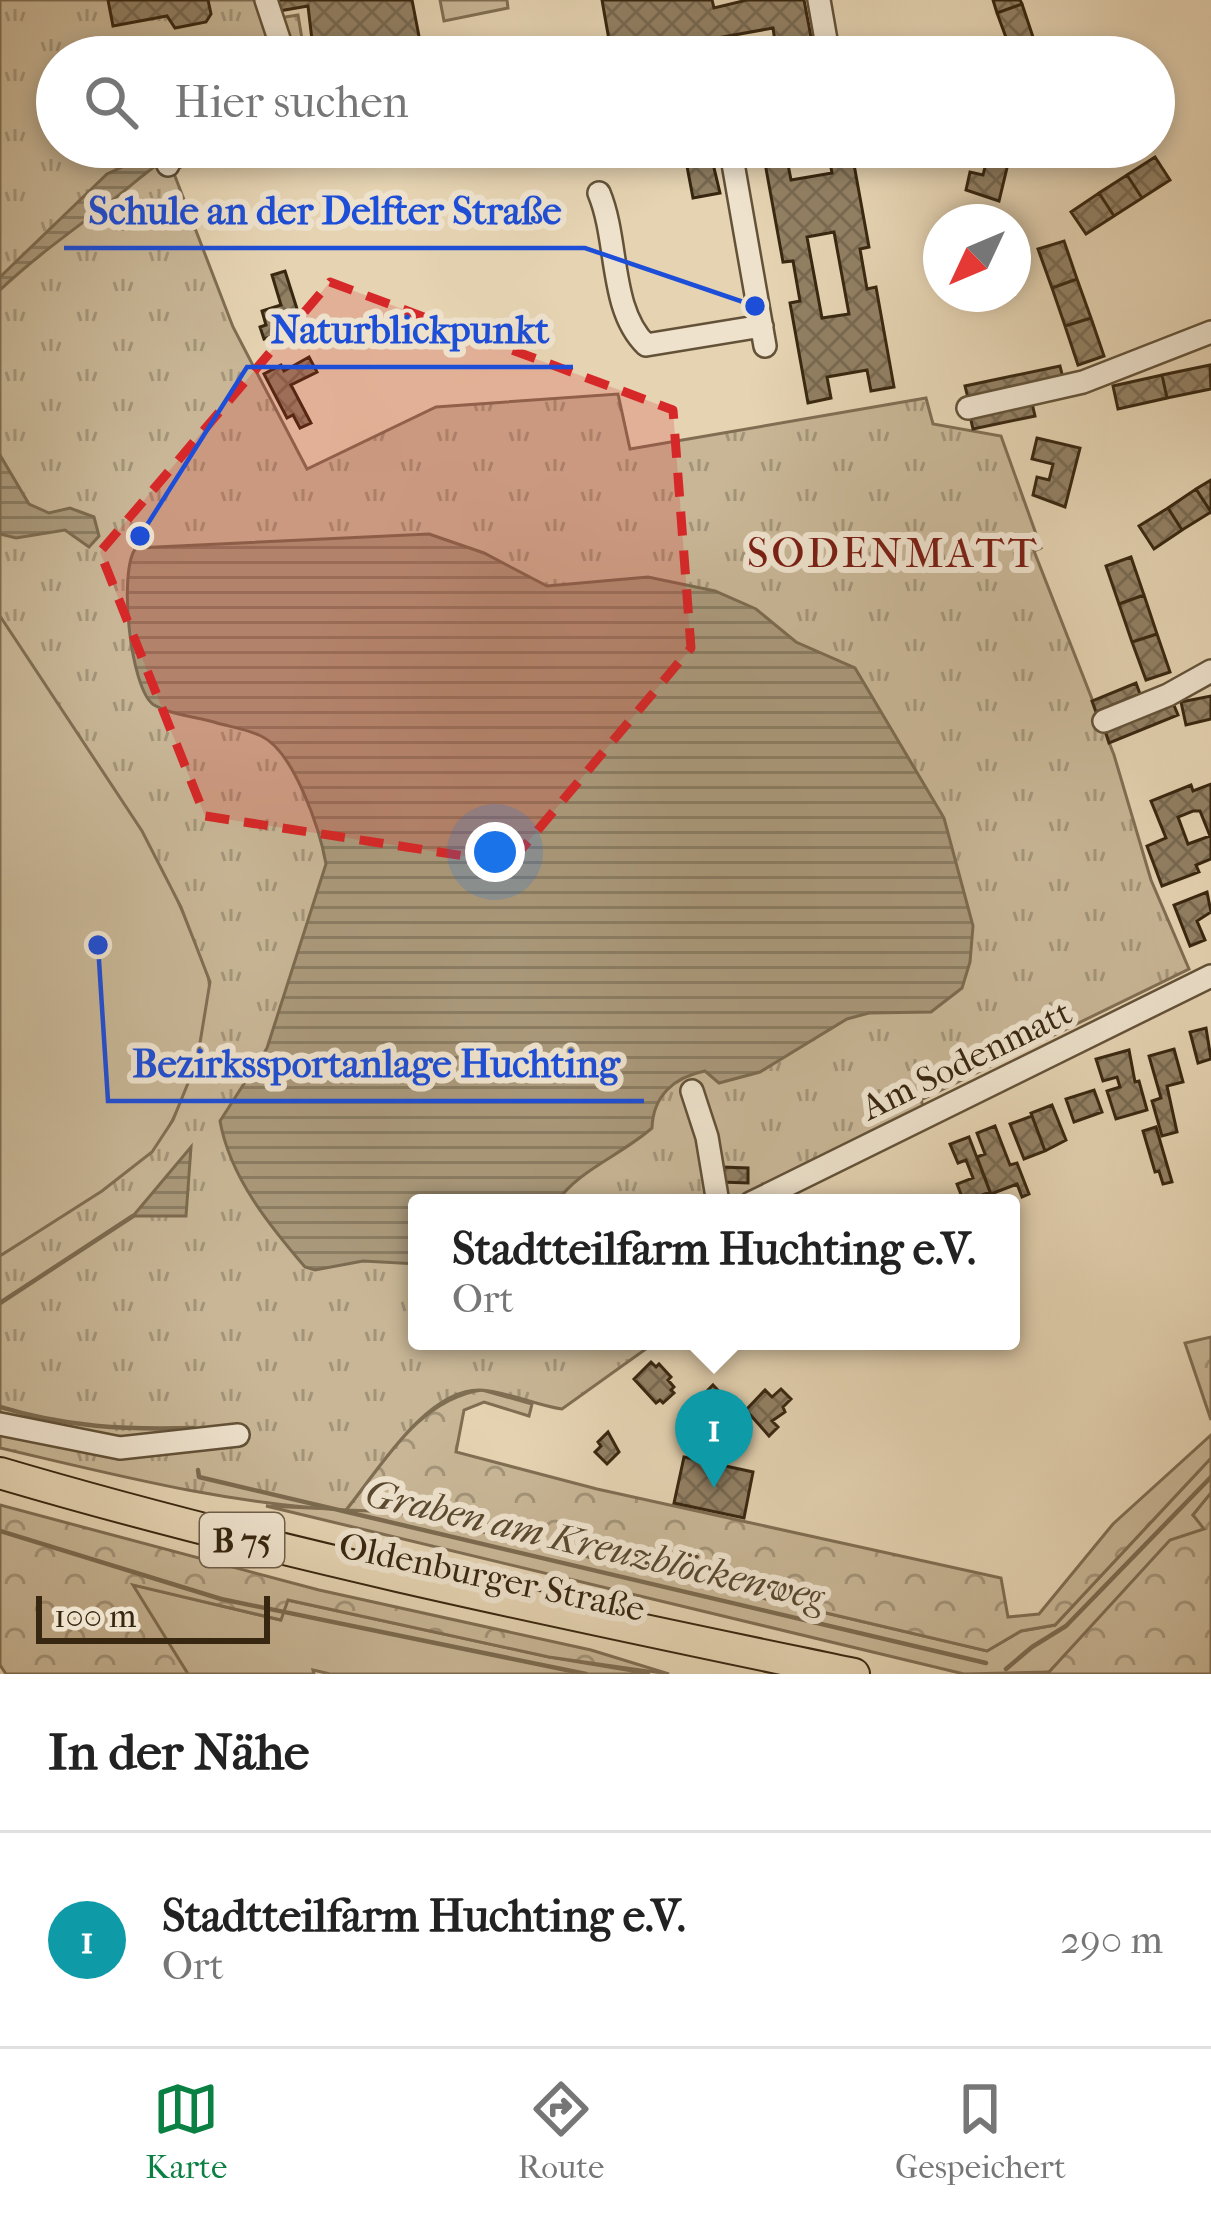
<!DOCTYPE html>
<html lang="de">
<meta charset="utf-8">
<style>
:root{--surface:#fff;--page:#f2f2f2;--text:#222;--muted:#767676;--line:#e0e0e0;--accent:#0b8043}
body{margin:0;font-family:"IM FELL French Canon",serif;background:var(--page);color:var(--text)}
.compass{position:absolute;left:923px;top:204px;width:108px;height:108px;border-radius:50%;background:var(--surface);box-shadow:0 6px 18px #0003;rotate:226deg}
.scale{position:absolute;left:36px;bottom:30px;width:234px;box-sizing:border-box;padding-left:12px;border:6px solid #382710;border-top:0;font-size:33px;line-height:42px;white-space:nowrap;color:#382710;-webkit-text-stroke:9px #eee2cd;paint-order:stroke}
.you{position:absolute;left:495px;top:852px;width:42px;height:42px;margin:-30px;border:9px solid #fff;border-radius:50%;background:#1a73e8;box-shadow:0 0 0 18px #1a73e833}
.badge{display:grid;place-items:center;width:78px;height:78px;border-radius:50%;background:var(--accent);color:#fff;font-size:39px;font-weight:700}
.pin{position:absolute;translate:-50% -99px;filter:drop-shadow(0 3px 6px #0008)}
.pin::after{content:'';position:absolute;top:63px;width:42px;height:36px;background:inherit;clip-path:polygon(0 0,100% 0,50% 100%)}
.popup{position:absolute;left:408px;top:1194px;width:612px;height:156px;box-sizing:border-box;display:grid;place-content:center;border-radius:12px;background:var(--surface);filter:drop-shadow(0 3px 9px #0005);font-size:39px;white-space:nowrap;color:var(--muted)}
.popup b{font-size:45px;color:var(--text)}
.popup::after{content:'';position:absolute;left:50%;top:100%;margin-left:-24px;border:24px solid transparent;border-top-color:var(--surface)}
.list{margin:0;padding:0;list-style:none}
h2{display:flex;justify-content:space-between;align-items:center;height:156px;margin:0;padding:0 48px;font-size:51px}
h2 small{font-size:39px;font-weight:400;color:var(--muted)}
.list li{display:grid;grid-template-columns:78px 1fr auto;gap:36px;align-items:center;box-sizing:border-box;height:216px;padding:0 48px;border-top:3px solid var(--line)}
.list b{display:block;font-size:45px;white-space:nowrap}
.list p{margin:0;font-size:39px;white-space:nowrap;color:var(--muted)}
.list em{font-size:39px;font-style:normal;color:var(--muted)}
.icon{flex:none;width:66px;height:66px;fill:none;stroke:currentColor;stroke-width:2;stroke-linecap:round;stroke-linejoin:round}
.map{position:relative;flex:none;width:1211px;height:1674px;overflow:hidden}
.search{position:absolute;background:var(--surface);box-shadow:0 6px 18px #0003;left:36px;right:36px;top:36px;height:132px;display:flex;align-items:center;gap:30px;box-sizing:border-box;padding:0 42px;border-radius:66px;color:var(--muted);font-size:45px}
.sheet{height:372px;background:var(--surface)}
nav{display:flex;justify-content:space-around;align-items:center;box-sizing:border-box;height:168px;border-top:3px solid var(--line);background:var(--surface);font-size:33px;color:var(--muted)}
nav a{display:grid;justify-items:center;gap:6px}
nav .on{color:var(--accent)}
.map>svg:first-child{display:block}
.grass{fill:#c8b696;stroke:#806e53;stroke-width:3}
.forest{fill:url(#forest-crowns);stroke:#806e53;stroke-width:3}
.park{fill:url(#park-tufts);stroke:#806e53;stroke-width:3}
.water{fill:url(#water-rules);stroke:#7c6b50;stroke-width:3}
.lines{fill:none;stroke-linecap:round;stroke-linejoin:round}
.stream{stroke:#7c6b50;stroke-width:4.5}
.building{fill:url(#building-cross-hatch);stroke:#382710;stroke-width:3;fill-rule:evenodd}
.minor-casing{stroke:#635238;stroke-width:26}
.highway-casing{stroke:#382710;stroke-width:34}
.minor{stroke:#eee2cd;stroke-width:21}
.highway{stroke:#e5d3b2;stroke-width:30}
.marked{fill:#d62828;fill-opacity:0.2;stroke:#d62828;stroke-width:9;stroke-dasharray:24 15;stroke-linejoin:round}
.labels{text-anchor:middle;stroke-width:12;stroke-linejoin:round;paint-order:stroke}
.shield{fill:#eee2cd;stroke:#6f5f49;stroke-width:3}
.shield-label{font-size:33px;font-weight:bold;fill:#382710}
.street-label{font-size:36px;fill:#382710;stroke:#eee2cd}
.water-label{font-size:39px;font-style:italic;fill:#5a4930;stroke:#eee2cd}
.quarter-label{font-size:42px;letter-spacing:3px;fill:#7a1f14;stroke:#eee2cd}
.leader{fill:none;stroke:#1d4ed8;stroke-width:4.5}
.callout-dot{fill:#1d4ed8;stroke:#eee2cd;stroke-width:4.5}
.callout-label{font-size:39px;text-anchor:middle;font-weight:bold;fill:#1d4ed8;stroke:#eee2cd;stroke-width:12;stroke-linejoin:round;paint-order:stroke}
</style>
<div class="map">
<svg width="1211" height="1674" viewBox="0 0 1211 1674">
<defs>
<pattern id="forest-crowns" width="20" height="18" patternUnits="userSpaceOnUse" patternTransform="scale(3)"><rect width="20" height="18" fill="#c8b696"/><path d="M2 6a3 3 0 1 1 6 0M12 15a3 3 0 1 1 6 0" fill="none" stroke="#a39479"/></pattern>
<pattern id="park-tufts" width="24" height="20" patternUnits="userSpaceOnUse" patternTransform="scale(3)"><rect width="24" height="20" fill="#c8b696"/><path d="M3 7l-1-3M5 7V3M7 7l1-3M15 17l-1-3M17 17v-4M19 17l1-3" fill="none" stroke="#a39479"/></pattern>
<pattern id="water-rules" width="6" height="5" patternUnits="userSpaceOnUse" patternTransform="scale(3)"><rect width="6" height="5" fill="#aa997b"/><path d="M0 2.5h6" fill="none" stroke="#8b7d63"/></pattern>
<pattern id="building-cross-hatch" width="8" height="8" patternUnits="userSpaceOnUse" patternTransform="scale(3)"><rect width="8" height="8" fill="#928064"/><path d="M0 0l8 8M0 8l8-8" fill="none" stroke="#786951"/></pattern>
</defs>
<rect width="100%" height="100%" fill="#e5d3b2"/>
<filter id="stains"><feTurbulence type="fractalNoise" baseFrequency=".00167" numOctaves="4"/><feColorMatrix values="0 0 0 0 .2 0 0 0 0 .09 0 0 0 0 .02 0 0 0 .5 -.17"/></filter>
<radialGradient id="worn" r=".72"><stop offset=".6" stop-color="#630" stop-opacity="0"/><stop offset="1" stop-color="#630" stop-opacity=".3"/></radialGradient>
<path class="grass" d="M440 0H507L508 8 444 21Z
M0 616C69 715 146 816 190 930 196 945 207 964 209 981 215 1020 179 1123 152 1153 116 1191 45 1227 0 1256Z
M1211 1458V1493L1193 1515 1205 1528 1049 1672 964 1674 266 1506 398 1512 987 1651 1021 1631 1055 1625Z
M131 1584 280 1620 287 1600 549 1657 650 1674H330L313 1670 314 1674H188Z"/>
<path class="forest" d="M1211 1337V1420L1185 1343Z
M482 1390 532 1404 529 1416 484 1402 464 1410 456 1452 597 1489 1001 1578 1008 1617 1039 1614 1113 1524 1211 1435V1458L1055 1625 1021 1631 987 1651 398 1512 346 1510C384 1463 419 1399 482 1390Z
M1211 1493V1674H1023L1049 1672 1170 1540 1204 1529 1193 1515Z
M0 1505 319 1590 591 1650 669 1674 549 1657 288 1600 281 1620 133 1585 188 1674H6L0 1665Z"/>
<path class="park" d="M0 0H275L279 18 298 15 305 57H57V147H172L181 167 173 171 233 327 307 469 436 407 618 394 630 449 926 398 933 424 1001 436 1041 548 1034 551 1114 755 1151 880 1189 969 921 1100 929 1123 766 1203H417V1341H657L562 1409C535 1405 506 1391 480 1390 426 1389 377 1472 346 1510 226 1504 116 1475 0 1448V1256L102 1191 152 1152 173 1120 197 1061 210 982 181 907 142 831 0 616Z"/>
<path class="water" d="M861 41H915L947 57C931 57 920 53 905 50 887 47 869 51 851 54L848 43Z
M166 147H194C154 161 143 177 110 202 72 231 35 257 0 290V277L107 174Z
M0 455 29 504 49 513 70 508 94 517 99 536 89 547 65 530 16 538 0 534Z
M429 534 484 553 547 586 648 577 715 591 756 609 796 642 855 668 944 818 973 926 970 962 962 988 931 1012 869 1013 847 1019 760 1072 719 1083 705 1071C674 1077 653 1096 652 1128 620 1156 578 1170 556 1203H417V1264L363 1261 315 1270 305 1267C269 1225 230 1177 220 1121L267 1048 326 864C320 830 294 751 261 736 247 729 231 727 217 723 198 717 171 715 154 705 130 690 118 569 136 548Z
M191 1147 186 1216H133Z"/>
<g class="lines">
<path class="stream" d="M0 1303 133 1216
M0 1407C65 1427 126 1430 193 1428L195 1431
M198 1470 199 1477 986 1663
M0 1531 221 1599 586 1674
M1006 1669 1032 1647 1066 1626 1211 1477"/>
</g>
<path class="building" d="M108 0H208L211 14 206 22 175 28 167 16 113 26Z
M277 0H412L423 57H314L308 6 279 11Z
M602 0H712L714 8 747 0H804L812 42 776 48 773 28 612 57Z
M993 0H1020L1022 4 997 13Z
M1022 4 1035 43 1011 51 997 13Z
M668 147H709L720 193 693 198 686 161 671 164Z
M968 147H1012L999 201 966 190 970 172 983 175 987 159 966 154Z
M851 148 869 247 860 249 867 289 876 287 894 387 871 391 867 370 827 377 831 398 808 403 790 303 800 301 793 261 783 262 765 163 787 159 791 180 832 173 828 152ZM834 232 849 314 822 318 807 237Z
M1155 157 1170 180 1142 198 1127 175Z
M1127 175 1142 198 1114 216 1099 193Z
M1099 193 1114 216 1086 234 1071 212Z
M1064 241 1077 279 1052 288 1038 249Z
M285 271 298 312 291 314 297 335 272 343 270 337 264 339 260 327 266 325 262 311 281 305 272 275Z
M1077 279 1091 318 1065 326 1052 288Z
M1091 318 1104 356 1078 365 1065 326Z
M309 357 317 372 291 385 311 423 300 428 293 415 287 418 264 374 281 365 284 371Z
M1210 365 1211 389 1167 398 1162 375Z
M1060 366 1063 378 968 398 965 386Z
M1162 375 1167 398 1118 409 1113 386Z
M1032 403 1035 416 973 429 970 416Z
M1037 438 1080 448 1065 507 1033 495 1037 477 1049 480 1053 464 1032 459Z
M1211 480V512L1196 489Z
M1196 489 1211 512 1182 530 1168 508Z
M1168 508 1182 530 1154 549 1139 526Z
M1131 557 1144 595 1119 604 1106 566Z
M1144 595 1157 634 1132 642 1119 604Z
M1157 634 1170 672 1146 680 1132 642Z
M1136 683 1140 694 1096 712 1092 701Z
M1211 696V719L1186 725 1181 702Z
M1173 703 1178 715 1109 743 1105 730Z
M1211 784V859L1196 865 1199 872 1162 886 1147 846 1166 838 1151 801 1191 785 1193 791ZM1193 811H1200L1210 836 1188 844 1178 817Z
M1207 892 1211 912 1197 921 1205 940 1190 946 1174 905Z
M1206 1028 1211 1059 1198 1063 1190 1032Z
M1174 1049 1183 1082 1167 1086 1177 1132 1162 1136 1152 1101 1161 1098 1149 1056Z
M1129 1050 1135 1082 1139 1081 1147 1110 1116 1119 1107 1091 1120 1087 1117 1077 1103 1081 1096 1059Z
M1094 1090 1102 1112 1074 1122 1066 1099Z
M1052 1105 1066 1140 1045 1151 1031 1113Z
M1032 1116 1045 1151 1024 1159 1010 1124Z
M995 1126 1010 1165 1017 1163 1029 1194 1022 1197 1017 1184 991 1194 977 1157 985 1154 977 1133Z
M1156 1127 1172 1182 1163 1184 1159 1171 1155 1172 1143 1131Z
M969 1137 990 1192 964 1202 957 1184 973 1178 966 1160 958 1163 950 1144Z
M721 1167 748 1168V1183L721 1182Z
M651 1362 656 1367 659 1364 671 1377 668 1380 674 1387 671 1390 674 1393 663 1403 660 1400 656 1403 634 1379Z
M713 1385 730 1403 715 1417 699 1399Z
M781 1389 791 1399 783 1407 785 1412 772 1421 778 1427 769 1436 746 1410 765 1390 772 1397Z
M608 1432 619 1452 607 1464 595 1452 601 1446 598 1442Z
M684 1457 753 1472 744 1518 674 1503Z"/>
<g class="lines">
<defs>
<path id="minor" d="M266 0 285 57
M819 0 829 57
M161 147 168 165
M756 147 731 152 765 346
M599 193C619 241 609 309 646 345L762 326
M968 408 1083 382 1211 332
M1104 721 1168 695 1211 671
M692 1091 707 1137 718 1203
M751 1203 1211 976
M0 1424 120 1448 238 1435"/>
<path id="highway" d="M0 1473C281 1556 567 1614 854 1674"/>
</defs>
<use href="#minor" class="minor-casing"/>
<use href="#highway" class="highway-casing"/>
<use href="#minor" class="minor"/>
<use href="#highway" class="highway"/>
</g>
<path class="marked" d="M330 282 673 410 691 648 510 863 205 816 100 552Z"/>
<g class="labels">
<rect class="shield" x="200" y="1513" width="84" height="54" rx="9"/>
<g class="shield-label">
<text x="242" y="1552">B 75</text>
</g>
<g class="street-label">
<text transform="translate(966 1059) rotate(-26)" y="13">Am Sodenmatt</text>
<text transform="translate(492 1576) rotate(12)" y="13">Oldenburger Straße</text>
</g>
<g class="water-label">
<text transform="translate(595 1544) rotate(13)" y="14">Graben am Kreuzblöckenweg</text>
</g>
<g class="quarter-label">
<text x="893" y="567">SODENMATT</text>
</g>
</g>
<path class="leader" d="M755 306L585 248H64M140 536L247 367H573M98 945L108 1101H644"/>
<g class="callout-dot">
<circle cx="755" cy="306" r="12"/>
<circle cx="140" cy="536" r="12"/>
<circle cx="98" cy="945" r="12"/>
</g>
<g class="callout-label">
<text x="325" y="224">Schule an der Delfter Straße</text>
<text x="410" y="343">Naturblickpunkt</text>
<text x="376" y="1077">Bezirkssportanlage Huchting</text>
</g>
<rect width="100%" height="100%" filter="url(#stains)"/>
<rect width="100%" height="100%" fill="url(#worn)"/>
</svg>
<svg class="compass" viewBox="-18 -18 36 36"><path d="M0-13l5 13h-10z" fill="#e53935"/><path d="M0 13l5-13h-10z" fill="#767676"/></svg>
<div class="scale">100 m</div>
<div class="you"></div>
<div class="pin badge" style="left:714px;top:1488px;background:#0f9aa8">1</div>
<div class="popup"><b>Stadtteilfarm Huchting e.V.</b>Ort</div>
<div class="search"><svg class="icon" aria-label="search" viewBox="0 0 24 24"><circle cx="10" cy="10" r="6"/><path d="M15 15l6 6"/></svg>Hier suchen</div>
</div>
<section class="sheet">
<h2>In der Nähe<small></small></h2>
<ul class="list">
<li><span class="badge" style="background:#0f9aa8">1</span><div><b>Stadtteilfarm Huchting e.V.</b><p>Ort</p></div><em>290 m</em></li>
</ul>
</section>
<nav>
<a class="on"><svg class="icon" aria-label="map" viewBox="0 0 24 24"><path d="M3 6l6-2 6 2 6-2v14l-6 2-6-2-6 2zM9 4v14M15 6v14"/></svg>Karte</a>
<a><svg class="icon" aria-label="directions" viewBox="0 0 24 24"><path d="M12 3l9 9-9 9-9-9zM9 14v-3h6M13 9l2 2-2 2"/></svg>Route</a>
<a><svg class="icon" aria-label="saved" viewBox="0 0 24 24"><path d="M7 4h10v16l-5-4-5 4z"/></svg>Gespeichert</a>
</nav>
